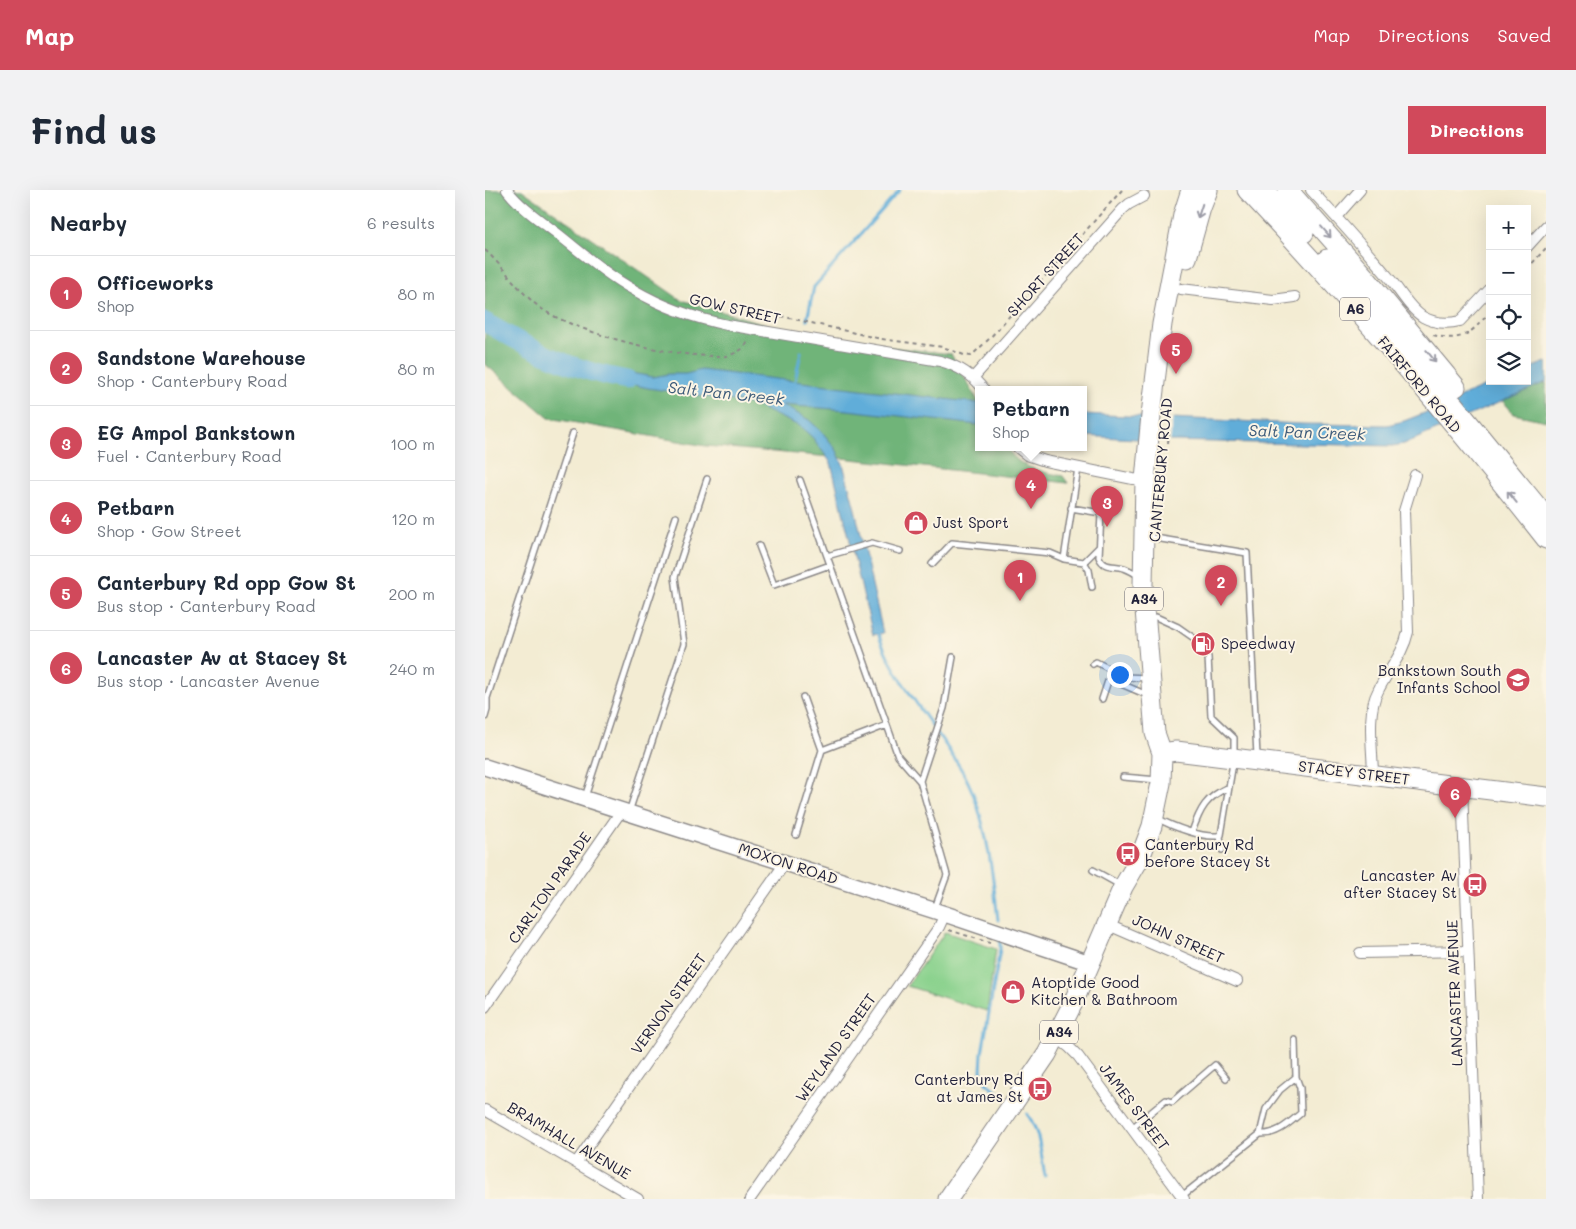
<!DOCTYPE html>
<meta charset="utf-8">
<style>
:root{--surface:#fff;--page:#f2f2f3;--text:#1f2937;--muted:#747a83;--line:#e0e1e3;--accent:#d1495b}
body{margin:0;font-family:Mali,sans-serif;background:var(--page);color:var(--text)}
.controls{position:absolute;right:15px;top:15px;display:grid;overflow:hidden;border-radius:0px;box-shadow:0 5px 20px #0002}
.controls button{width:45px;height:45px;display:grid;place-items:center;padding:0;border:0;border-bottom:1px solid var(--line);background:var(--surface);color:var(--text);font:25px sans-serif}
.you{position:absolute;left:634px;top:484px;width:18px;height:18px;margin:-12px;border:4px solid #fff;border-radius:50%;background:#1a73e8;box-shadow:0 0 0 8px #1a73e833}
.badge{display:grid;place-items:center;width:32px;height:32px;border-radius:50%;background:var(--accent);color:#fff;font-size:16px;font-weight:700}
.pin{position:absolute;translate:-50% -41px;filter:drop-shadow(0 1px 2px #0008)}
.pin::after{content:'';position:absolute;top:26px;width:18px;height:15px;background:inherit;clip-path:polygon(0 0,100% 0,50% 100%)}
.popup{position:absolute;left:490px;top:196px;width:112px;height:65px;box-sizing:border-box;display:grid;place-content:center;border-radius:0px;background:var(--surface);filter:drop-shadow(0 1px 4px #0005);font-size:16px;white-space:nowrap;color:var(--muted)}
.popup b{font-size:19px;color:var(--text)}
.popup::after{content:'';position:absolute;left:50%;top:100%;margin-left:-10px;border:10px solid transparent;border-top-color:var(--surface)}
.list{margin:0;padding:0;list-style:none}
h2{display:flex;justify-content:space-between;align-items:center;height:65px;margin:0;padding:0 20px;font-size:21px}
h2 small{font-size:16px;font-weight:400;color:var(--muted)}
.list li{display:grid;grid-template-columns:32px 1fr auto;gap:15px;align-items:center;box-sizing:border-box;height:75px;padding:0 20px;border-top:1px solid var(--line)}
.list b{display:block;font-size:19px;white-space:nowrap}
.list p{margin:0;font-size:16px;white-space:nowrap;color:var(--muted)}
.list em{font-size:16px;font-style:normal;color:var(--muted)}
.icon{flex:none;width:28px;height:28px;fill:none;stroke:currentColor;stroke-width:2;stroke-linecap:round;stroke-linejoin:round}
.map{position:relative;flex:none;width:1061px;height:1009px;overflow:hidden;border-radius:0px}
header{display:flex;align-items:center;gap:30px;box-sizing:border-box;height:70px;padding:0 25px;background:var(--accent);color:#fff}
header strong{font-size:24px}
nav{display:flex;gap:28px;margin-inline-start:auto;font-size:18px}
.intro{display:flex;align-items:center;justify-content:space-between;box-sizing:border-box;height:120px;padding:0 30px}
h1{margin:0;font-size:35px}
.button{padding:12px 22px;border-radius:0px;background:var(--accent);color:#fff;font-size:18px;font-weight:700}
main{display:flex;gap:30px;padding:0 30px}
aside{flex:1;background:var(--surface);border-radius:0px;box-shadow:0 5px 20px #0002}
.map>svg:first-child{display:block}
.green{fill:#8bd28e;stroke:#567a64}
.forest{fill:#70b479;stroke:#496b5a}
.water{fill:#60add9;stroke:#41688a}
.pier{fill:#f3ecd3}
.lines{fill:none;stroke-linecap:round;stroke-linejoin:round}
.stream{stroke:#60add9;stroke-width:3}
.river{stroke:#60add9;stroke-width:19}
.lane-casing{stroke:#8a8787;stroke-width:8}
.street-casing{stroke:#8a8787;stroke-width:12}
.secondary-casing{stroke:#8a8787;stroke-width:18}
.highway-casing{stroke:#8a8787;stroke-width:21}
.path{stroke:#8a8787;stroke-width:2;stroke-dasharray:4 4;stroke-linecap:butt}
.lane{stroke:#fff;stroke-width:5}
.street{stroke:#fff;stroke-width:10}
.secondary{stroke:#fff;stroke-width:15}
.highway{stroke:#fff;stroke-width:19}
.oneway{stroke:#9c9ca7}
.labels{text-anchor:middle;stroke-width:4;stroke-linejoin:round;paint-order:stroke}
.shield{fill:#fcf5e5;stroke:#63616e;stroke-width:1}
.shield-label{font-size:14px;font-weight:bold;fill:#22223b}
.street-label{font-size:15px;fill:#22223b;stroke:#fcf5e5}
.poi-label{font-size:15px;fill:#22223b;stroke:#fcf5e5;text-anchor:start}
.water-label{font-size:16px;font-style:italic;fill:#3b5a7a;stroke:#fcf5e5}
</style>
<header>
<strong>Map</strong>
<nav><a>Map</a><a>Directions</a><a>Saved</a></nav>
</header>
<div class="intro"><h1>Find us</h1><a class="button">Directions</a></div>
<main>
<aside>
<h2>Nearby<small>6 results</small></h2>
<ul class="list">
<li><span class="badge">1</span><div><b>Officeworks</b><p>Shop</p></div><em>80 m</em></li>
<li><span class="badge">2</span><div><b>Sandstone Warehouse</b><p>Shop · Canterbury Road</p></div><em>80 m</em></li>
<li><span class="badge">3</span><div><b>EG Ampol Bankstown</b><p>Fuel · Canterbury Road</p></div><em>100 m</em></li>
<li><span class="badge">4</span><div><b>Petbarn</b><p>Shop · Gow Street</p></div><em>120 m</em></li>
<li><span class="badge">5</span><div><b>Canterbury Rd opp Gow St</b><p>Bus stop · Canterbury Road</p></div><em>200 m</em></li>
<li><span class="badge">6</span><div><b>Lancaster Av at Stacey St</b><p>Bus stop · Lancaster Avenue</p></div><em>240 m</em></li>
</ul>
</aside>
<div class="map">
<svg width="1061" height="1009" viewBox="0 0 1061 1009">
<rect width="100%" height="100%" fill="#fcf5e5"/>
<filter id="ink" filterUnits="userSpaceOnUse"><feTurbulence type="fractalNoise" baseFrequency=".02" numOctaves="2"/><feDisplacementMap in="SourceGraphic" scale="10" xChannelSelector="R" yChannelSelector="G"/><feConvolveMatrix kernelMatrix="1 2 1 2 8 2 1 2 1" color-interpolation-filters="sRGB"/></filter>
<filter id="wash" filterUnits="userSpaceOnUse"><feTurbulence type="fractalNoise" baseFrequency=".0096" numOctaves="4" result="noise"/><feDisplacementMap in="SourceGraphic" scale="20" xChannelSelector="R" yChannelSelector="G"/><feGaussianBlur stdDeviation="1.12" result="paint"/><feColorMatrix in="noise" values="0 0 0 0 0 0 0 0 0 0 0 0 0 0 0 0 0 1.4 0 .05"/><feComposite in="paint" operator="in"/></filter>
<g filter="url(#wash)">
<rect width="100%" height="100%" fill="#f3ecd3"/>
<path class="green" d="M460 742 511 759 502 821 422 796Z"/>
<path class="forest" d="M0 0H37L196 110 294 138 386 155 466 164 493 211 494 258H522C535 279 555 281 578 286L583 293 357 268 221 256 64 228 0 174Z
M1061 193V231L1029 224 1012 204Z"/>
<path class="water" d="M1061 172V192L942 244 919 254 907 256 685 251 599 246 598 224 818 234 902 235 919 231 937 224 1012 191H1042V179Z
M119 178 168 187 184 184H201L216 180 493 213V235L362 220 297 215 324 230 338 243 351 259 358 274 370 319 398 443 388 445 346 273 328 248 316 237 267 214 163 198 116 188Z"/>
<path class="pier" d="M659 225H688L685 253 656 252Z"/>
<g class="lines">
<path class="stream" d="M322 130 329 97 415 0
M309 196 316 162
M392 441C411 495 452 536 480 586 501 625 508 686 513 730
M515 752V759L497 863 496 881 501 893 516 905
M542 924C555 940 556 966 560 986"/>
<path class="river" d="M0 132C49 161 86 180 142 190"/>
</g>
</g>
<g filter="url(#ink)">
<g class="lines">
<defs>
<path id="lane" d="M593 278 579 369 599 372 604 380 607 397
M315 290 413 566 435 591
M586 318 616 323 614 367C619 379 629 375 639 378 644 380 650 383 654 386
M670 348 762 363 772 566
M274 356 289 395 345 375
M342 366 387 353 415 361
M599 372 614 357
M447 374 467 353 565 363 579 369
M671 427 693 437 713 451 723 467 726 526 749 548V564
M608 474 611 472 640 487 663 488
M318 507 337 560
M617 509 623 491 627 490 662 505
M0 527 2 520V508L88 243
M638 587 673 590
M100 607 191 327
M144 622 199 454 190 387 222 289
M672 628C686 636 721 650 736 645L748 573
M707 642C715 619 721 607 744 597
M311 645 337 560 402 535
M735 646 737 660
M608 680 635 695
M450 718 462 685 435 591 459 518 468 467
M647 938 681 910 687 912 730 875 741 888
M775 944C792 945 803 934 816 923L815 898 811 887
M697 1006 775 944 781 919 795 900 811 887 810 850"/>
<path id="street" d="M22 0C36 18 56 31 74 45 98 64 122 85 149 100 178 117 209 128 242 135L455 171C473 176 488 185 499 200
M826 0C853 29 880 59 905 89 915 101 925 119 938 127 949 133 963 134 975 131L1005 99
M851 27 875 0
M1042 57 1061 36
M696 99 788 110 810 107
M488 188 638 19 644 14 659 6
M533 258 542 265 560 271 648 289 673 290
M888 586C888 561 881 523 893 501 903 480 918 465 923 442L919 321 930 285
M977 597 993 1009
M621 734 752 791
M875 763 983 761
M0 817 137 620
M571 847 584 857 593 866 699 1009
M0 920 153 1009
M91 973 300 673
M265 1009 454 737 460 724"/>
<path id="secondary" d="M0 577 460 724 605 773"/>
<path id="highway" d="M762 0C867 111 967 229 1061 349
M780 0 819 43
M803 0 880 87 971 197
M702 68 716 18 723 0
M842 69 970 216 1061 327
M677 563 691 561 1061 607
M463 1009 562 864 588 813 638 697 655 668 667 636 676 593 677 563 670 543 658 395 660 290 666 225 677 134 698 25 706 0"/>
</defs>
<use href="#lane" class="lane-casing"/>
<use href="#street" class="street-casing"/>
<use href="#secondary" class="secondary-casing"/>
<use href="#highway" class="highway-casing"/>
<path class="path" d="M0 60C23 81 38 109 65 124 106 146 184 166 230 166 235 166 241 167 245 165 254 162 262 157 264 148
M1042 79 1061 58
M268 129 274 121 396 149 458 157 479 165 486 166 504 149 637 0
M948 145C978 153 986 143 1005 122
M683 253 686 225
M464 740 505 753"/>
<use href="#lane" class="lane"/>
<use href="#street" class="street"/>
<use href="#secondary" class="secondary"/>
<use href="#highway" class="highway"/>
</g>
<defs><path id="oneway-shaft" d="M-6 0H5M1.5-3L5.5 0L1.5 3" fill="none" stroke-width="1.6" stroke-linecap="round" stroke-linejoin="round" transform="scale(1.25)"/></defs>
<g class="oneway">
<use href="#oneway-shaft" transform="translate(715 21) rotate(108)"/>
<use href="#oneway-shaft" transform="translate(841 42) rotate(49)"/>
<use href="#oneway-shaft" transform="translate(946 166) rotate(51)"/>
<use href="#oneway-shaft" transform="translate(1027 307) rotate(-129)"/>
</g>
</g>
<defs>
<symbol id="shop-disc" viewBox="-11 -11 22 22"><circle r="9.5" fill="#d1495b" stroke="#fcf5e5"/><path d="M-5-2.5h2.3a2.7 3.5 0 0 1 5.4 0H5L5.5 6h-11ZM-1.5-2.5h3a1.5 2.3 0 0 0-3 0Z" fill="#fff"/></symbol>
<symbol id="fuel-disc" viewBox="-11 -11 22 22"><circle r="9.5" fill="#d1495b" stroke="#fcf5e5"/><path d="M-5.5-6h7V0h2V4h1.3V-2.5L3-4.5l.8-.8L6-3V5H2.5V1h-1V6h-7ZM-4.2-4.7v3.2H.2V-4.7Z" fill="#fff"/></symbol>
<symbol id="school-disc" viewBox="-11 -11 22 22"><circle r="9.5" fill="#d1495b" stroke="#fcf5e5"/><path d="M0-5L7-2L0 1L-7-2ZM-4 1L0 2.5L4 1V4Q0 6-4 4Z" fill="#fff"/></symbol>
<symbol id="bus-disc" viewBox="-11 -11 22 22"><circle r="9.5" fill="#d1495b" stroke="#fcf5e5"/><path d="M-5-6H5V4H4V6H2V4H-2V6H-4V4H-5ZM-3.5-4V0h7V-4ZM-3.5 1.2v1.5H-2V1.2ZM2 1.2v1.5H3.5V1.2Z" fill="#fff"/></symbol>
</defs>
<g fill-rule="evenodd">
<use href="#shop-disc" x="417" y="319" width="28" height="28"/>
<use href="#fuel-disc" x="704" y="440" width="28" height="28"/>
<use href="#school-disc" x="1019" y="476" width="28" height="28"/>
<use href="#bus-disc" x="629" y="650" width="28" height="28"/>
<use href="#bus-disc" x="976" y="681" width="28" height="28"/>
<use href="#shop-disc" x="514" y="788" width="28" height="28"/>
<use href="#bus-disc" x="541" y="885" width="28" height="28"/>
</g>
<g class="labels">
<g class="shield">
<rect x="855" y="107.5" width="30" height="23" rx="4"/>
<rect x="640" y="397.5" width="38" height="23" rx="4"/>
<rect x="555" y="830.5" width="38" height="23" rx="4"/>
</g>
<g class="shield-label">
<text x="870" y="124">A6</text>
<text x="659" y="414">A34</text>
<text x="574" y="847">A34</text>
</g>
<g class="street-label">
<text transform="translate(561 85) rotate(-48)" y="5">SHORT STREET</text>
<text transform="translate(250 119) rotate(13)" y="5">GOW STREET</text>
<text transform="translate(934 195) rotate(50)" y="5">FAIRFORD ROAD</text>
<text transform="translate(676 280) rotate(-85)" y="5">CANTERBURY ROAD</text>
<text transform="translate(869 583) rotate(7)" y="5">STACEY STREET</text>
<text transform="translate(303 674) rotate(18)" y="5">MOXON ROAD</text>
<text transform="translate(65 698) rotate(-55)" y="5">CARLTON PARADE</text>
<text transform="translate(693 749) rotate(24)" y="5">JOHN STREET</text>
<text transform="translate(970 803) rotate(-92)" y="5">LANCASTER AVENUE</text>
<text transform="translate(184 814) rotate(-55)" y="5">VERNON STREET</text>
<text transform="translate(351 858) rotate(-55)" y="5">WEYLAND STREET</text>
<text transform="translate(649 917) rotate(53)" y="5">JAMES STREET</text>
<text transform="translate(84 951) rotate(30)" y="5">BRAMHALL AVENUE</text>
</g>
<g class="poi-label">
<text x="448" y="338">Just Sport</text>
<text x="736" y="459">Speedway</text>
<text x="1016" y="486" text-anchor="end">Bankstown South<tspan x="1016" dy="17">Infants School</tspan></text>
<text x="660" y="660">Canterbury Rd<tspan x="660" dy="17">before Stacey St</tspan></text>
<text x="972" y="691" text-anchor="end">Lancaster Av<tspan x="972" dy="17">after Stacey St</tspan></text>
<text x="546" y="798">Atoptide Good<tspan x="546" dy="17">Kitchen &amp; Bathroom</tspan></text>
<text x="538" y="895" text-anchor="end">Canterbury Rd<tspan x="538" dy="17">at James St</tspan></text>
</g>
<g class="water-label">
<text transform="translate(241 203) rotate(6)" y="6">Salt Pan Creek</text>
<text transform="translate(822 242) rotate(2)" y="6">Salt Pan Creek</text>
</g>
</g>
</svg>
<div class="controls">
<button>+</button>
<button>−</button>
<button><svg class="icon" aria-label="locate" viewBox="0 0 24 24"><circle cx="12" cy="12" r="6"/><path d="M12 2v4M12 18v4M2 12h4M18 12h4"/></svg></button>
<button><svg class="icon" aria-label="layers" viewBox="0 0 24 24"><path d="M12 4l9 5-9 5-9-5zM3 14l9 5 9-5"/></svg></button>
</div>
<div class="you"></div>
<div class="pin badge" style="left:535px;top:411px">1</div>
<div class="pin badge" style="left:736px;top:416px">2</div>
<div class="pin badge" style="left:622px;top:337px">3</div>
<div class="pin badge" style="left:546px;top:319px">4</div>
<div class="popup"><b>Petbarn</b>Shop</div>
<div class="pin badge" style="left:691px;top:184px">5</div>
<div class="pin badge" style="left:970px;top:628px">6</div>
</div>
</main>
